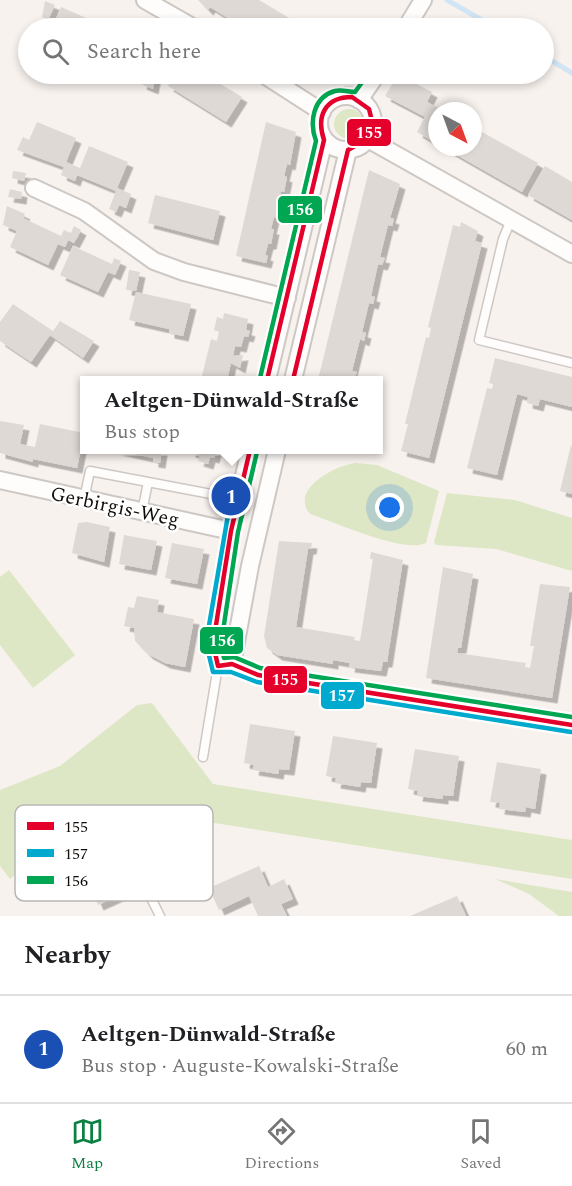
<!DOCTYPE html>
<meta charset="utf-8">
<style>
:root{--surface:#fff;--page:#f6f6f6;--text:#202124;--muted:#757577;--line:#e0e0e0;--accent:#0b8043}
body{margin:0;font-family:Spectral,serif;background:var(--page);color:var(--text)}
.compass{position:absolute;left:428px;top:102px;width:54px;height:54px;border-radius:50%;background:var(--surface);box-shadow:0 3px 9px #0003;rotate:139deg}
.you{position:absolute;left:390px;top:508px;width:21px;height:21px;margin:-15px;border:4px solid #fff;border-radius:50%;background:#1a73e8;box-shadow:0 0 0 9px #1a73e833}
.badge{display:grid;place-items:center;width:39px;height:39px;border-radius:50%;background:var(--accent);color:#fff;font-size:20px;font-weight:700}
.pin{position:absolute;translate:-50% -50%;border:3px solid #fff;box-shadow:0 2px 6px #0006}
.popup{position:absolute;left:80px;top:376px;width:303px;height:78px;box-sizing:border-box;display:grid;place-content:center;border-radius:0px;background:var(--surface);filter:drop-shadow(0 2px 4px #0005);font-size:20px;white-space:nowrap;color:var(--muted)}
.popup b{font-size:22px;color:var(--text)}
.popup::after{content:'';position:absolute;left:50%;top:100%;margin-left:-12px;border:12px solid transparent;border-top-color:var(--surface)}
.list{margin:0;padding:0;list-style:none}
h2{display:flex;justify-content:space-between;align-items:center;height:78px;margin:0;padding:0 24px;font-size:26px}
h2 small{font-size:20px;font-weight:400;color:var(--muted)}
.list li{display:grid;grid-template-columns:39px 1fr auto;gap:18px;align-items:center;box-sizing:border-box;height:108px;padding:0 24px;border-top:2px solid var(--line)}
.list b{display:block;font-size:22px;white-space:nowrap}
.list p{margin:0;font-size:20px;white-space:nowrap;color:var(--muted)}
.list em{font-size:20px;font-style:normal;color:var(--muted)}
.icon{flex:none;width:33px;height:33px;fill:none;stroke:currentColor;stroke-width:2;stroke-linecap:round;stroke-linejoin:round}
.map{position:relative;flex:none;width:572px;height:916px;overflow:hidden}
.search{position:absolute;background:var(--surface);box-shadow:0 3px 9px #0003;left:18px;right:18px;top:18px;height:66px;display:flex;align-items:center;gap:15px;box-sizing:border-box;padding:0 21px;border-radius:33px;color:var(--muted);font-size:22px}
.sheet{height:186px;background:var(--surface)}
nav{display:flex;justify-content:space-around;align-items:center;box-sizing:border-box;height:84px;border-top:2px solid var(--line);background:var(--surface);font-size:16px;color:var(--muted)}
nav a{display:grid;justify-items:center;gap:3px}
nav .on{color:var(--accent)}
.map>svg:first-child{display:block}
.green{fill:#dee7c5}
.lines{fill:none;stroke-linecap:round;stroke-linejoin:round}
.stream{stroke:#d2e5f4;stroke-width:5}
.building{fill:#dfd9d5;filter:url(#shadow)}
.lane-casing{stroke:#cec8c4;stroke-width:11}
.street-casing{stroke:#cec8c4;stroke-width:20}
.lane{stroke:#fefdfc;stroke-width:8}
.street{stroke:#fefdfc;stroke-width:16}
.bus-1-casing{stroke:#fff;stroke-width:9}
.bus-2-casing{stroke:#fff;stroke-width:9}
.bus-3-casing{stroke:#fff;stroke-width:9}
.bus-1{stroke:#e4002b;stroke-width:4.5}
.bus-2{stroke:#00a9ce;stroke-width:4.5}
.bus-3{stroke:#00a651;stroke-width:4.5}
.labels{text-anchor:middle;stroke-width:5;stroke-linejoin:round;paint-order:stroke}
.street-label{font-size:20px;fill:#120c09;stroke:#fff}
.key{fill:#fff;stroke:#b8b6b5;stroke-width:1.5}
.key-label{font-size:16px;fill:#120c09}
.line-badge{stroke:#fff;stroke-width:2}
.badge-label{font-size:16px;text-anchor:middle;font-weight:bold;fill:#fff}
</style>
<div class="map">
<svg width="572" height="916" viewBox="0 0 572 916">
<defs>
<filter id="shadow"><feDropShadow dx="5.5" dy="5.5" stdDeviation="0" flood-color="#0004"/></filter>
</defs>
<rect width="100%" height="100%" fill="#f8f2ee"/>
<path class="green" d="M334 124a15 15 0 1 1 30 0a15 15 0 1 1-30 0Z
M356 463 377 465 439 491 426 543C404 554 335 522 310 514 289 489 336 465 356 463Z
M447 493 515 500 572 518V571L496 549 436 545 434 542Z
M9 570 75 655 33 688 0 645V577Z
M152 703 213 784 572 840V879L93 804 10 879 0 866V790L60 766 137 705Z
M495 879 572 892V916H559L529 894Z"/>
<g class="lines">
<path class="stream" d="M447 0 496 28
M544 56 572 73"/>
</g>
<path class="building" d="M198 0H259L306 28H244L210 7 208 10Z
M45 1 55 5 48 20 42 17Z
M61 7 100 24 102 18 109 21 106 28H52Z
M130 74H156L153 89 141 84 143 79Z
M175 74H204L242 97 226 122 168 86Z
M398 74 432 92 427 102 445 111H437V144L417 132 425 117 385 96Z
M37 122 76 138 66 162 80 168 89 146 128 162 117 188 131 194 126 208 119 205 116 212 109 209 116 191 77 175 75 181 61 175 64 167 17 150 23 137 29 140Z
M266 122 296 132 290 165 287 164 284 176 287 177 284 192 281 191 278 202 281 203 277 218 274 217 271 229H274L271 244H268L265 255 268 256 266 263 236 256Z
M473 127 538 163 522 192 443 147H473Z
M545 166 572 182V220L528 195Z
M369 170 400 184 390 218 394 219 392 226 388 225 380 257 385 258 382 265 378 264 371 296 375 297 373 304 369 303 362 332 366 333 364 341 360 339 352 371 357 372 354 379 318 380Z
M13 171 26 173 24 181 12 178Z
M10 189 22 192 21 199 8 197Z
M155 195 220 211 213 240 148 223Z
M7 206 25 214 23 218 61 236 64 230 71 233 74 226 81 230 74 243 68 240 65 247 58 244 48 265 10 247 17 231 3 225Z
M461 222 478 231 475 241 482 243 429 458 401 451 408 424H405L426 337 429 338 431 328 428 327 453 225 460 227Z
M73 246 112 264 114 258 121 261 115 275 108 272 98 292 60 275Z
M129 270 140 272 136 291 126 290Z
M136 292 191 304 183 336 169 333V329L129 320Z
M13 304 53 331 60 321 94 341 83 358 50 335 31 362 0 341V322Z
M224 313 248 319 246 330 250 331 248 337 244 336 241 347 235 346 233 356 243 355 240 368 231 363 227 380H201L211 339 217 341 219 332 214 330 217 317 223 319Z
M495 358 572 377V407L540 399 538 406 527 403 528 397 517 394 497 475 467 468 487 388 492 389 493 384 489 383Z
M0 421 24 425 20 444 35 447 40 424 84 433 77 468 33 459V462L0 453Z
M571 445 572 446V494L560 491Z
M116 450H162L160 463 153 462V458Z
M190 450H216L214 458 210 457 208 464 198 461 200 455 190 452Z
M87 522 110 527 104 562 72 553 78 523Z
M124 535 157 541 151 570 119 564Z
M279 541 312 543 311 549H308L296 627 355 637 354 640 360 641 373 559H370L371 552 403 560 387 662H383L381 671 349 667 350 663 333 660V664L277 655 267 648 264 636Z
M172 543 204 549 197 584 165 578Z
M443 567 473 574 461 648H458L457 653 526 663 525 667 530 668 534 646H530L540 584 570 587 552 698 426 678Z
M137 596 159 600 157 612 194 619 185 667 165 663 148 654 135 641 134 628 124 626 128 607 134 608Z
M250 724 295 731 289 770 279 769 278 774 253 770 254 765 244 763Z
M333 736 377 743 371 783 361 782 360 787 335 783 336 778 326 776Z
M415 749 459 756 453 796 443 795V799L417 796 418 791 408 789Z
M497 762 541 769 535 809 526 807 525 812 499 809 500 803 490 802Z
M186 839 196 861 98 905 88 882Z
M259 866 268 887 284 879 293 899 281 904 287 916H258L249 896 219 910 209 888Z
M457 896 466 916H410Z"/>
<g class="lines">
<defs>
<path id="lane" d="M511 220 503 239 479 340 572 363
M84 499 90 471 211 494
M142 512 148 482
M203 757 218 666
M151 898 160 916"/>
<path id="street" d="M145 0 194 28
M406 28 423 0
M263 74 322 112
M319 123a27 27 0 1 1 54 0a27 27 0 1 1-54 0Z
M359 100 377 74
M368 139 572 254
M34 188 84 211 154 261 184 272 287 298
M267 380 324 140
M293 380 348 150
M250 450 231 531 213 644 218 666 232 664 258 675 572 725
M0 480 231 531
M232 664 250 566 277 450"/>
</defs>
<use href="#lane" class="lane-casing"/>
<use href="#street" class="street-casing"/>
<use href="#lane" class="lane"/>
<use href="#street" class="street"/>
<defs>
<path id="bus-1" d="M267 380 324 140C316 116 325 97 352 97L369 109 373 125 365 140 348 150 293 380
M250 450 231 531 213 644 218 666 232 664 258 675 572 725"/>
<path id="bus-2" d="M233 486 206 643 213 672H231L257 682 571 732"/>
<path id="bus-3" d="M260 378 316 141C309 122 313 97 335 91 341 89 349 92 355 92L368 74
M257 452 238 532 221 644 224 658 234 657 260 668 572 717"/>
</defs>
<use href="#bus-1" class="bus-1-casing"/>
<use href="#bus-2" class="bus-2-casing"/>
<use href="#bus-3" class="bus-3-casing"/>
<use href="#bus-1" class="bus-1"/>
<use href="#bus-2" class="bus-2"/>
<use href="#bus-3" class="bus-3"/>
</g>
<g class="labels">
<g class="street-label">
<text transform="translate(115 506) rotate(12)" y="7">Gerbirgis-Weg</text>
</g>
</g>
<rect x="15" y="805" width="198" height="96" rx="9" class="key"/>
<rect x="27" y="822" width="27" height="8" fill="#e4002b"/>
<rect x="27" y="849" width="27" height="8" fill="#00a9ce"/>
<rect x="27" y="876" width="27" height="8" fill="#00a651"/>
<g class="key-label">
<text x="64" y="832">155</text>
<text x="64" y="859">157</text>
<text x="64" y="886">156</text>
</g>
<g class="line-badge">
<rect x="346" y="118" width="46" height="29" rx="6" fill="#e4002b"/>
<rect x="277" y="195" width="46" height="29" rx="6" fill="#00a651"/>
<rect x="199" y="626" width="45" height="29" rx="6" fill="#00a651"/>
<rect x="263" y="665" width="45" height="29" rx="6" fill="#e4002b"/>
<rect x="320" y="681" width="45" height="29" rx="6" fill="#00a9ce"/>
</g>
<g class="badge-label">
<text x="369" y="138">155</text>
<text x="300" y="215">156</text>
<text x="222" y="646">156</text>
<text x="285" y="685">155</text>
<text x="342" y="701">157</text>
</g>
</svg>
<svg class="compass" viewBox="-18 -18 36 36"><path d="M0-13l5 13h-10z" fill="#e53935"/><path d="M0 13l5-13h-10z" fill="#757577"/></svg>
<div class="you"></div>
<div class="pin badge" style="left:231px;top:496px;background:#1a4fb4">1</div>
<div class="popup"><b>Aeltgen-Dünwald-Straße</b>Bus stop</div>
<div class="search"><svg class="icon" aria-label="search" viewBox="0 0 24 24"><circle cx="10" cy="10" r="6"/><path d="M15 15l6 6"/></svg>Search here</div>
</div>
<section class="sheet">
<h2>Nearby<small></small></h2>
<ul class="list">
<li><span class="badge" style="background:#1a4fb4">1</span><div><b>Aeltgen-Dünwald-Straße</b><p>Bus stop · Auguste-Kowalski-Straße</p></div><em>60 m</em></li>
</ul>
</section>
<nav>
<a class="on"><svg class="icon" aria-label="map" viewBox="0 0 24 24"><path d="M3 6l6-2 6 2 6-2v14l-6 2-6-2-6 2zM9 4v14M15 6v14"/></svg>Map</a>
<a><svg class="icon" aria-label="directions" viewBox="0 0 24 24"><path d="M12 3l9 9-9 9-9-9zM9 14v-3h6M13 9l2 2-2 2"/></svg>Directions</a>
<a><svg class="icon" aria-label="saved" viewBox="0 0 24 24"><path d="M7 4h10v16l-5-4-5 4z"/></svg>Saved</a>
</nav>
